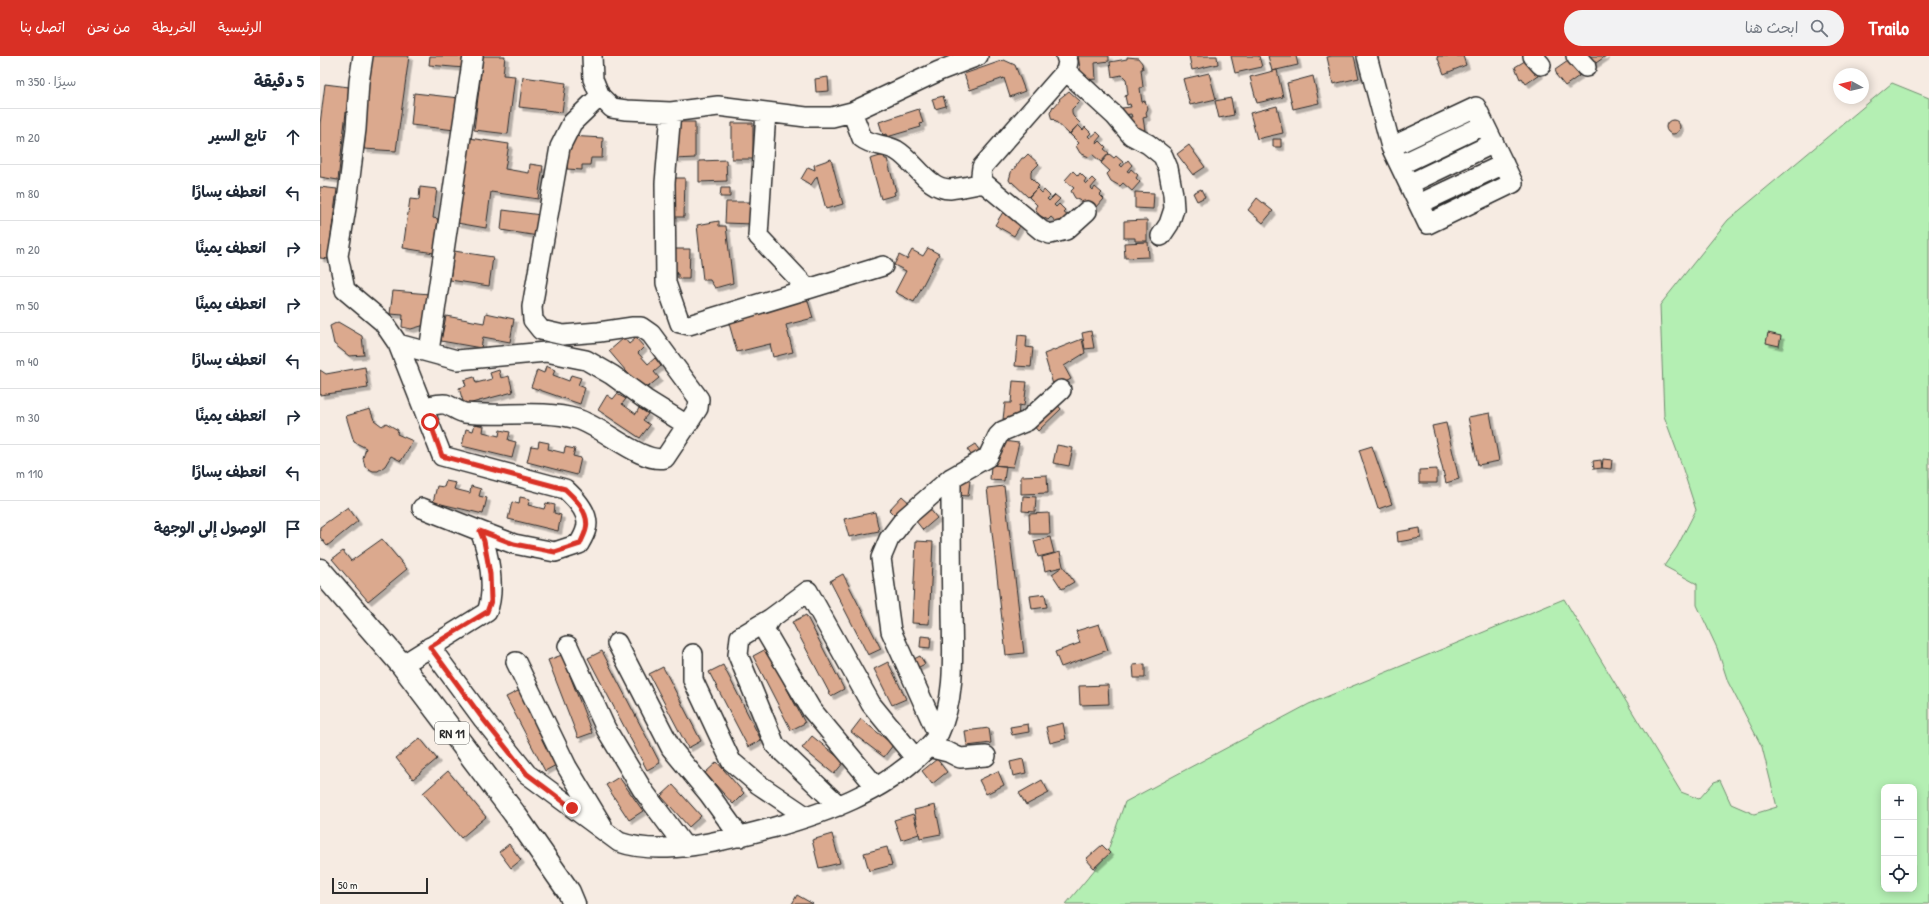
<!DOCTYPE html>
<html lang="ar">
<meta charset="utf-8">
<style>
:root{--surface:#fff;--page:#f2f2f3;--text:#1f2937;--muted:#747a83;--line:#e0e1e3;--accent:#d93025}
body{margin:0;font-family:"Patrick Hand","Playpen Sans Arabic",sans-serif;background:var(--page);color:var(--text);direction:rtl}
.controls{position:absolute;right:12px;bottom:12px;display:grid;overflow:hidden;border-radius:8px;box-shadow:0 2px 10px #0003}
.controls button{width:36px;height:36px;display:grid;place-items:center;padding:0;border:0;border-bottom:1px solid var(--line);background:var(--surface);color:var(--text);font:20px sans-serif}
.compass{position:absolute;left:1513px;top:12px;width:36px;height:36px;border-radius:50%;background:var(--surface);box-shadow:0 2px 10px #0003;rotate:278deg}
.scale{position:absolute;left:12px;bottom:10px;width:96px;box-sizing:border-box;padding-left:4px;border:2px solid #2b2b2b;border-top:0;font-size:11px;line-height:14px;white-space:nowrap;color:#2b2b2b;-webkit-text-stroke:3px #fdfcf7;paint-order:stroke}
.stop{position:absolute;width:12px;height:12px;margin:-9px;border:3px solid #d93025;border-radius:50%;background:#fff}
.stop.end{background:#d93025;border-color:#fff;box-shadow:0 1px 4px #0008}
.list{margin:0;padding:0;list-style:none}
h2{display:flex;justify-content:space-between;align-items:center;height:52px;margin:0;padding:0 16px;font-size:17px}
h2 small{font-size:13px;font-weight:400;color:var(--muted)}
.list li{display:grid;grid-template-columns:26px 1fr auto;gap:12px;align-items:center;box-sizing:border-box;height:56px;padding:0 16px;border-top:1px solid var(--line)}
.list b{display:block;font-size:15px;white-space:nowrap}
.list em{font-size:13px;font-style:normal;color:var(--muted)}
.icon{flex:none;width:22px;height:22px;fill:none;stroke:currentColor;stroke-width:2;stroke-linecap:round;stroke-linejoin:round}
.map{position:relative;flex:none;width:1609px;height:848px;overflow:hidden;direction:ltr}
header{display:flex;align-items:center;gap:24px;box-sizing:border-box;height:56px;padding:0 20px;background:var(--accent);color:#fff}
header strong{font-size:19px}
nav{display:flex;gap:22px;margin-inline-start:auto;font-size:14px}
.search{width:280px;height:36px;background:var(--page);display:flex;align-items:center;gap:10px;box-sizing:border-box;padding:0 14px;border-radius:22px;color:var(--muted);font-size:15px}
main{display:flex}
aside{flex:1;background:var(--surface)}
.map>svg:first-child{display:block}
.green{fill:#b4efb3;stroke:#708d6f;fill-rule:evenodd}
.building{fill:#dba98e;stroke:#2b2b2b;filter:url(#shadow)}
.lines{fill:none;stroke-linecap:round;stroke-linejoin:round}
.minor-casing{stroke:#2b2b2b;stroke-width:22}
.major-casing{stroke:#2b2b2b;stroke-width:25}
.minor{stroke:#fdfcf7;stroke-width:19}
.major{stroke:#fdfcf7;stroke-width:22}
.route{stroke:#d93025;stroke-width:5}
.labels{text-anchor:middle;stroke-width:3.5;stroke-linejoin:round;paint-order:stroke}
.shield{fill:#fdfcf7;stroke:#6a6a68;stroke-width:1}
.shield-label{font-size:13px;font-weight:bold;fill:#2b2b2b}
</style>
<header>
<strong>Trailo</strong>
<div class="search"><svg class="icon" aria-label="search" viewBox="0 0 24 24"><circle cx="10" cy="10" r="6"/><path d="M15 15l6 6"/></svg>ابحث هنا</div>
<nav><a>الرئيسية</a><a>الخريطة</a><a>من نحن</a><a>اتصل بنا</a></nav>
</header>
<main>
<div class="map">
<svg width="1609" height="848" viewBox="0 0 1609 848">
<defs>
<filter id="shadow"><feDropShadow dx="3.5" dy="3.5" stdDeviation="0" flood-color="#0004"/></filter>
</defs>
<rect width="100%" height="100%" fill="#f6ebe2"/>
<filter id="ink" filterUnits="userSpaceOnUse"><feTurbulence type="fractalNoise" baseFrequency=".025" numOctaves="2"/><feDisplacementMap in="SourceGraphic" scale="8" xChannelSelector="R" yChannelSelector="G"/><feConvolveMatrix kernelMatrix="1 2 1 2 8 2 1 2 1" color-interpolation-filters="sRGB"/></filter>
<g filter="url(#ink)">
<path class="green" d="M1572 27 1609 42V848H746L786 800 805 746 989 648 1244 543 1361 736 1379 743 1394 726 1400 724 1411 748 1434 758 1457 751 1442 691 1408 626 1397 592 1377 549V528L1344 510 1357 491 1376 454 1358 398 1344 360 1340 249 1408 164ZM1564 731H1594V833H1564Z"/>
<path class="building" d="M50 0H89L76 95 44 93 46 73 40 74Z
M110 0H145L144 12 109 9Z
M163 0H185L183 19 195 20 188 78 154 74Z
M758 0H789V5L775 7 776 23 762 24Z
M869 0H897L898 8 872 14Z
M911 0H939L942 11 915 17Z
M948 0H976L978 9 952 15Z
M1012 0H1034L1039 22 1013 28 1007 1Z
M1117 0H1143L1146 9 1124 18Z
M1264 0H1286L1273 9Z
M807 1 818 2 822 7 823 13H821L823 31 820 32 822 46 825 45 828 52 826 57 827 61 823 62 825 74 811 76 807 61H812L811 58 803 59 802 52 811 51 810 48 807 49 805 40 808 39 806 23 802 19 792 21 790 6 807 3Z
M1208 3 1220 18 1206 28 1202 22 1200 23 1195 11Z
M684 4 695 9 705 35 690 41 684 22 650 34 644 18Z
M1248 5 1252 10 1253 9 1259 20 1245 30 1236 19H1237L1235 14Z
M957 14 963 41 937 47 930 21Z
M889 17 896 43 870 49 863 23Z
M993 20 999 47 973 53 967 27Z
M203 21 246 27 242 56 199 51Z
M508 21 509 35 496 36 495 23Z
M5 28 29 31 18 124 0 121V68Z
M749 35 760 45 752 53V56L753 60 760 67 749 78 733 63 732 64 730 57 733 50 734 51 740 44 739 43Z
M94 37 139 42 135 74 91 69Z
M623 40 626 50 615 53 612 43Z
M911 42 914 59 899 62 895 45Z
M957 50 963 77 937 83 930 57Z
M599 53 603 67 600 68 601 71 567 81 566 78 563 79 559 66Z
M1346 71a7 7 0 1 1 14 0a7 7 0 1 1-14 0Z
M355 66H375V102L355 103Z
M412 67H433V103H412Z
M758 69 763 74 765 71 771 77 768 80 770 82 777 76 781 80 776 86 777 88 780 85 786 91 784 93 789 97 781 106 772 98 769 101 760 97 756 90 759 87 750 78Z
M249 80 283 82 282 102H271L270 109H262V114L247 113Z
M149 82 189 88 185 113 209 117 210 108 223 110 218 143 171 136 166 172 137 167Z
M953 83H961V91H953Z
M869 89 885 111 873 119 857 98Z
M708 98 719 108 711 116V122L719 130 708 141 692 126 691 127 689 124 692 113 693 114 702 102H704Z
M789 98 794 102 796 100 803 106 800 109 802 111 808 104 812 109 807 115 809 116 811 113 818 119 816 122 820 126 812 135 803 127 800 130 791 125 787 118 790 115 781 107Z
M564 99 565 103H567L576 135 574 136 575 139 561 143 550 103Z
M511 103 523 148 506 153 497 120 491 129 481 123 488 111 495 114 494 109Z
M406 104 407 125 379 126V105Z
M753 115 758 120 760 117 766 123 764 126 766 128 772 122 776 126 771 132 773 134 775 131 782 137 780 139 784 143 776 152 767 144 764 147 755 142 751 135 754 132 745 124Z
M350 122H365L364 161H350Z
M0 131 17 133 8 203 0 202Z
M100 131 117 133 113 162 118 163 114 197 83 192 90 143 99 144Z
M401 132H410V141H400Z
M717 132 722 137 724 134 730 140 727 143 729 145 735 139 740 143 734 149 736 151 739 148 745 154 743 156 748 160 740 169 731 161 728 164 719 159 715 152 717 149 709 141Z
M881 133 885 141 877 145 873 137Z
M815 136 834 137 833 153 815 152Z
M937 142 953 155 943 167 928 154Z
M406 146H432V168L405 167Z
M183 154 221 159 218 180 181 174Z
M683 156 702 167 694 180 675 169Z
M827 164V185H815V182H804V165Z
M399 165V170H406L413 227 395 232 390 224H383L377 169Z
M828 186 829 201 805 202 804 187Z
M608 192 619 198 594 246 575 236 586 215 574 209 579 199 587 203 592 194 603 200Z
M349 193H370L369 223H358V218H348Z
M134 195 173 201 169 230 130 224Z
M73 235 110 238 105 269 91 273 82 271 83 259 70 258Z
M487 242 493 262 466 269 473 296 453 301 450 288 417 296 408 264Z
M166 257 194 263 190 286 163 281 161 292 121 285 126 260 164 267Z
M18 266 42 280 44 299 29 300 14 288 10 270Z
M771 275 774 292 765 293 762 277Z
M1448 277 1461 280 1459 290 1446 287Z
M698 279 707 280 706 291 713 292 711 311 695 310Z
M304 282 309 288 316 282 324 291 318 297 328 308 335 302 341 310 334 316 339 322 323 335 289 295Z
M762 283 765 297 744 310 751 323 734 332 724 298Z
M226 310 235 314 233 319 249 325 251 319 261 322 258 329 265 332 260 348 211 331 217 314 224 317Z
M45 311 48 332 0 339V314L6 318Z
M179 314 181 322 189 320 193 336 144 349 139 332 146 330 144 324 154 321 156 327 172 323 170 317Z
M693 325 707 326 704 350 699 349 698 364 683 363 685 347H691Z
M297 338 306 343 302 348 316 358 319 352 328 358 323 364 330 369 320 382 278 354 287 339 293 343Z
M735 346 741 353 718 375 712 368Z
M50 353 54 364 62 370 66 367 78 374 77 378 93 385 81 405 71 400 65 410 58 415H53L45 411 43 402 46 392 34 386 26 360Z
M1170 357 1179 405 1158 409 1148 361Z
M1126 367 1139 423 1126 427 1112 370Z
M155 368 164 370 163 376 179 380 180 374 190 376 188 384 196 386 192 402 142 390 146 373 153 375Z
M219 385 229 387 228 393 244 397 245 391 255 393 253 400 261 402 257 419 207 406 211 390 218 391Z
M683 385 699 387 693 411 673 409 675 398Z
M655 388 662 398 654 403 647 393Z
M737 389 753 392 749 410 733 407Z
M1052 390 1072 448 1058 453 1039 394Z
M1283 403 1292 404 1291 413 1282 412Z
M1281 404 1282 412 1274 413 1273 405Z
M671 409 686 410 684 425 670 424Z
M1117 413V427H1099V414Z
M727 419 728 437 701 438V420Z
M636 423 650 425 648 440 634 439Z
M126 425 136 427 134 433 150 437 151 430 161 433 159 440 167 442 163 458 113 446 117 430 124 431Z
M684 430 704 597 686 599 667 432Z
M582 440 593 450 580 465 569 454Z
M703 440 716 441 715 456 702 455Z
M200 441 210 443 208 449 224 453 226 447 235 449 234 457 241 459 238 475 188 463 192 446 199 448Z
M606 448 617 462 603 474 592 460Z
M28 451 38 465 7 490 0 481V471Z
M555 456 559 475 529 481 524 463Z
M729 457 730 478H710L709 458Z
M1100 472 1101 482 1078 486 1077 476Z
M730 481 734 497 718 501 714 485Z
M62 483 87 513 48 545 12 503 23 495 31 505Z
M596 485 613 486 609 568 592 567Z
M740 496 743 510 754 526 742 533 732 518 742 511 725 515 722 501Z
M523 518 561 593 548 599 510 525Z
M725 538 727 551 712 553 710 540Z
M486 559 524 633 511 640 472 566Z
M779 568 788 594 741 611 735 596 760 587 756 575Z
M601 580 611 581 610 592 600 591Z
M446 593 485 667 471 674 433 600Z
M282 595 340 707 327 714 268 602Z
M242 599 272 677 258 682 228 604Z
M600 600 605 608 593 614 588 606Z
M568 606 586 643 572 649 554 613Z
M825 608V622H814L813 609Z
M403 609 441 684 428 691 389 616Z
M343 611 381 685 368 692 329 618Z
M788 629 789 648 760 649 759 630Z
M200 634 238 708 225 715 186 641Z
M541 663 573 689 564 701 531 676Z
M743 667 746 683 730 687 726 671Z
M708 668 709 676 692 679 690 671Z
M669 672 671 687 647 690 645 675Z
M492 680 524 706 514 718 482 692Z
M100 682 117 703 93 723 76 702Z
M617 703 627 716 612 728 602 715Z
M703 703 706 717 693 720 690 706Z
M397 706 424 737 413 748 385 717Z
M128 715 166 761 141 782 103 737Z
M678 715 684 729 666 738 659 724Z
M299 721 323 755 309 764 286 729Z
M722 724 729 737 706 749 699 737Z
M353 729 381 760 369 771 341 740Z
M615 749 621 778 600 782 594 754Z
M593 758 599 778 581 784 574 764Z
M512 778 520 807 499 812 492 784Z
M189 788 201 804 191 812 179 796Z
M782 789 790 797 774 812 766 803Z
M567 791 572 809 549 815 544 797Z
M477 839 493 848H472Z"/>
<g class="lines">
<defs>
<path id="minor" d="M43 0 39 26 36 73 27 146 18 200 25 234 63 266 78 288 122 400 245 433C255 442 271 458 266 473 265 478 262 483 259 488L235 496 194 488 160 475
M272 0 273 23 280 40 292 52 306 54 351 56 398 50 486 61H512L532 56 619 15 658 0
M746 0 748 6 746 15 662 111 661 119 664 127 722 175 730 178 746 174 767 155
M1047 0 1071 91 1108 168 1193 127 1156 51 1071 91
M1213 0 1221 9
M1256 0 1266 11
M746 15 795 60 811 79 828 88 843 100 848 112 853 138 854 153 849 168 841 180
M280 40 252 67 240 91 212 251 213 264 221 274 243 279 279 276 313 271H321L331 278 379 343 378 352 367 369
M351 56 345 127 346 227 360 267 369 269 488 233 438 180 446 56
M532 56 542 82C552 90 565 88 576 94 595 105 607 133 630 133 641 132 653 129 664 127
M1080 109 1164 69
M1089 128 1174 87
M1099 148 1184 108
M488 233 563 210
M78 288 137 304 226 296 266 304 292 319 325 343 367 369 345 402C322 408 282 370 257 363 221 353 182 361 145 357 138 356 132 350 125 348 120 347 110 350 104 351
M109 295 153 0
M450 563 444 573 491 653 556 731
M297 587 351 692 389 738 420 781
M248 590 286 673 322 733 365 791
M110 591 163 663 207 718 299 786C344 802 410 783 455 771 507 756 561 737 601 698 607 692 615 685 619 677 637 640 632 591 632 551 631 508 631 465 631 422
M373 598V624L411 705 438 728 487 761
M196 606 247 711 282 769
M82 609 167 556C176 532 169 498 160 475L102 452
M618 679 571 575 561 502 569 483 585 462 631 422 668 401 678 380 683 375 707 365 741 334
M608 691 628 696 640 702 666 700
M519 750 455 689 418 599 420 581 450 563 488 535 551 648 596 703"/>
<path id="major" d="M0 514 82 609 194 757 249 836 254 848"/>
</defs>
<use href="#minor" class="minor-casing"/>
<use href="#major" class="major-casing"/>
<use href="#minor" class="minor"/>
<use href="#major" class="major"/>
</g>
</g>
<g class="lines" filter="url(#ink)">
<path class="route" d="M110 366 122 400 245 433C255 442 270 458 266 473 265 478 262 483 260 488L235 496 194 488 160 475 164 485 170 518 171 545 167 556 110 591 163 663 207 718 252 752"/>
</g>
<g class="labels">
<rect class="shield" x="115" y="666" width="34" height="22" rx="3"/>
<g class="shield-label">
<text x="132" y="682">RN 11</text>
</g>
</g>
</svg>
<div class="controls">
<button>+</button>
<button>−</button>
<button><svg class="icon" aria-label="locate" viewBox="0 0 24 24"><circle cx="12" cy="12" r="6"/><path d="M12 2v4M12 18v4M2 12h4M18 12h4"/></svg></button>
</div>
<svg class="compass" viewBox="-18 -18 36 36"><path d="M0-13l5 13h-10z" fill="#e53935"/><path d="M0 13l5-13h-10z" fill="#747a83"/></svg>
<div class="scale">50 m</div>
<div class="stop" style="left:110px;top:366px"></div>
<div class="stop end" style="left:252px;top:752px"></div>
</div>
<aside>
<h2>5 دقيقة<small>سيرًا · 350 m</small></h2>
<ul class="list">
<li><svg class="icon" aria-label="ahead" viewBox="0 0 24 24"><path d="M12 20V5M6 11l6-6 6 6"/></svg><div><b>تابع السير</b></div><em>20 m</em></li>
<li><svg class="icon" aria-label="left" viewBox="0 0 24 24"><path d="M17 20v-9H6M10 6l-5 5 5 5"/></svg><div><b>انعطف يسارًا</b></div><em>80 m</em></li>
<li><svg class="icon" aria-label="right" viewBox="0 0 24 24"><path d="M7 20v-9h11M14 6l5 5-5 5"/></svg><div><b>انعطف يمينًا</b></div><em>20 m</em></li>
<li><svg class="icon" aria-label="right" viewBox="0 0 24 24"><path d="M7 20v-9h11M14 6l5 5-5 5"/></svg><div><b>انعطف يمينًا</b></div><em>50 m</em></li>
<li><svg class="icon" aria-label="left" viewBox="0 0 24 24"><path d="M17 20v-9H6M10 6l-5 5 5 5"/></svg><div><b>انعطف يسارًا</b></div><em>40 m</em></li>
<li><svg class="icon" aria-label="right" viewBox="0 0 24 24"><path d="M7 20v-9h11M14 6l5 5-5 5"/></svg><div><b>انعطف يمينًا</b></div><em>30 m</em></li>
<li><svg class="icon" aria-label="left" viewBox="0 0 24 24"><path d="M17 20v-9H6M10 6l-5 5 5 5"/></svg><div><b>انعطف يسارًا</b></div><em>110 m</em></li>
<li><svg class="icon" aria-label="arrive" viewBox="0 0 24 24"><path d="M6 21V4h12l-3 4 3 4H6"/></svg><div><b>الوصول إلى الوجهة</b></div></li>
</ul>
</aside>
</main>
